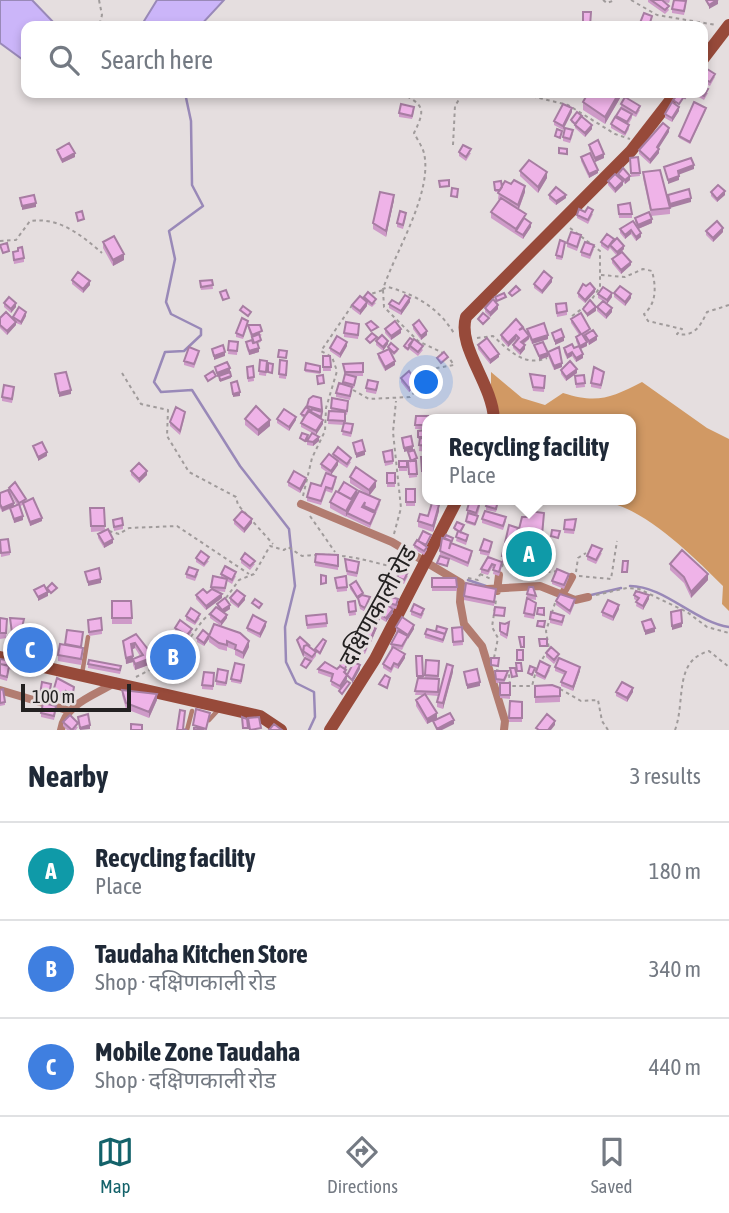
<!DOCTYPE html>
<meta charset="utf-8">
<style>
:root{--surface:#fff;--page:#f6f6f7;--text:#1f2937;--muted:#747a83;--line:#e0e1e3;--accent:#13626a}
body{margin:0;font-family:"Asap Condensed","Noto Sans Devanagari",sans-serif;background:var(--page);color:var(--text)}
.scale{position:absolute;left:21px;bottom:18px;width:110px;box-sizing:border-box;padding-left:7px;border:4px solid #232121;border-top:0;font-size:19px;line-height:24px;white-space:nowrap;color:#232121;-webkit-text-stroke:5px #e5dedf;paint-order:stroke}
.you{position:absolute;left:427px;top:383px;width:24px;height:24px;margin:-18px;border:5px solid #fff;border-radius:50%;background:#1a73e8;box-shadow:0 0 0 10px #1a73e833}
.badge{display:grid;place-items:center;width:46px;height:46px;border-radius:50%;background:var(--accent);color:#fff;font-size:23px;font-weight:700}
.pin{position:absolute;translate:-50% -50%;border:4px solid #fff;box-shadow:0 2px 7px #0006}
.popup{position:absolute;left:422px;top:414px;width:214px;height:91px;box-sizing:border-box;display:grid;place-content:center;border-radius:14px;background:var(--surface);filter:drop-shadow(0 2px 5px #0005);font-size:23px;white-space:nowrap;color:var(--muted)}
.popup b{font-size:26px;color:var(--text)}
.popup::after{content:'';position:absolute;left:50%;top:100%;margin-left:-14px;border:14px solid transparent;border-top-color:var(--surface)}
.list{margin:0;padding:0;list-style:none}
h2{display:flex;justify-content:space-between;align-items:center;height:91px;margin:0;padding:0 28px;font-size:30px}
h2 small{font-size:23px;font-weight:400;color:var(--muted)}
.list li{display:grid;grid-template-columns:46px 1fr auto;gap:21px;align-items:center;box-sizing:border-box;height:98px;padding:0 28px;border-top:2px solid var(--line)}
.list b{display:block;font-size:26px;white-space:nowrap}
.list p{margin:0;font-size:23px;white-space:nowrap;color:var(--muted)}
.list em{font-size:23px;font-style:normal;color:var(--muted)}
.icon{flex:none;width:38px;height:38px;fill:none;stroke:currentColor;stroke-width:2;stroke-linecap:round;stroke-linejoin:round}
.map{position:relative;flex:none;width:729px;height:730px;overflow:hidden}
.search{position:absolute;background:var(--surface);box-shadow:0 4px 10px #0003;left:21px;right:21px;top:21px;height:77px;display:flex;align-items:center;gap:18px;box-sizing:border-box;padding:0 24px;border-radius:14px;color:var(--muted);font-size:26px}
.sheet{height:385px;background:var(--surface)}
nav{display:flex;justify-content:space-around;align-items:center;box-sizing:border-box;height:98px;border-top:2px solid var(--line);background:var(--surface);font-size:19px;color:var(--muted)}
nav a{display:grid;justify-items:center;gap:4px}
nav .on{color:var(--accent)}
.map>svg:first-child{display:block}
.forest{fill:#d19964}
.water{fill:#cbb5f9;stroke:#9989b8;stroke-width:2}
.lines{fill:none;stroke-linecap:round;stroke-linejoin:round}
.stream{stroke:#9989b8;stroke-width:2.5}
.path{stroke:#a09b9b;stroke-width:2;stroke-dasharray:3.5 3.5;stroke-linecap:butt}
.service{stroke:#b27c70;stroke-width:4.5}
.minor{stroke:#b27c70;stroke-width:8}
.secondary{stroke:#974a3a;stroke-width:12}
.wall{fill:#ce9ac8;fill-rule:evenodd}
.shaded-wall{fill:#a77da2}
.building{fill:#efb3e8;stroke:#a77da2;stroke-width:2}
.labels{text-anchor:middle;stroke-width:6;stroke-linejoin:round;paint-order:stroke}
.street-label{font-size:24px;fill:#232121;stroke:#e5dedf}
</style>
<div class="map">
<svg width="729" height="730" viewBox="0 0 729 730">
<rect width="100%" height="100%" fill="#e5dedf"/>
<path class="forest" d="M491 372 522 398 545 405 563 393C597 404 611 398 642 382L707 428 729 439V611L722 604 723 586C693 556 645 508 603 501L630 500V419H501L491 386Z"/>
<path class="water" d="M0 0H32L57 26H26V62L0 43Z
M157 0H224L200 26H141Z"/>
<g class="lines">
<path class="stream" d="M185 93 191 121 192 185 203 206 169 231 175 259 166 302 171 314 201 329V335L184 351 165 352 154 382 161 392 192 390 240 466 289 529 295 586 285 627 286 662 296 683 314 692 315 717 309 730
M468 580 486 586
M630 586C664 586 695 622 729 627
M591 595 621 588"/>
<path class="path" d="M99 0 102 15 99 26
M603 0 607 3 615 0
M631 0 657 15 716 25
M401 93C424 105 426 109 414 133 417 139 422 146 424 153 433 193 395 252 383 289L388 287C417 295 440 309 455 335
M519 93 568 105 615 134 630 139
M453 145 455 106 463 93
M570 228 600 251V287L590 302
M0 241 16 240 30 221C60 217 81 235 102 253
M601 275 625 277 643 269 652 271C656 286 657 303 644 314L648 321 682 329 677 334C694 337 700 327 707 312L729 305
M383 290 384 307 418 341 445 354
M359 298 383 290
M572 316 586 306
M477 338 493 336C510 351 524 367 547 358
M122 373 141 404 168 410 167 436 189 472 236 497 238 505 273 544
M353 390 369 399 410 397 437 368 454 365 449 358
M303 496 312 458 325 431 326 408 337 371 332 357 321 351 353 304
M517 500 519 508
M310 516 335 552
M109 531 119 534 129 528 177 526 249 574
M394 534 401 508 393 432 396 401
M502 567 503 564 510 566
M576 572 578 558 586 553
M540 573 558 571
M480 574 491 579
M579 576 611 579 617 541
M468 578 478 580 480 574
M533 579 524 571 511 566 519 542 536 548 535 555 541 556 538 572 540 574
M596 595 627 588 639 589 687 612 707 627 729 633
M226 598 239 580 254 574 270 546 284 550 288 547 302 556C345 551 369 562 410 571
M494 658 498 638 492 627 496 600
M496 670 509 674 510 686H532L537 667 549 649 546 631 556 600
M136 677 177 656 203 620 212 612
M560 689 581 701 598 700 602 721 608 730
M675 730C686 700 673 661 709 651L729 667"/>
<path class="service" d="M82 674 88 637
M209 720 220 708
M187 730 192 711"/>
<path class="minor" d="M301 504 392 542 461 583 460 602 464 624 482 646 505 721 504 730
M487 589 540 586 575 600 588 597
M497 591 499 575
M562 595 572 577
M0 690 70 711
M61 730C65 703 96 695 116 682"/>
<path class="secondary" d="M703 59 729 25
M494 419C492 383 457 347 466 317L631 151 676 93
M0 657 260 716 281 730
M330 730 375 659 457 500"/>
</g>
<path class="wall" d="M648 0H670L669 3 664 2 669 10 665 14 648 2Z
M686 5 684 15 672 13V9Z
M703 70 715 77 710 86 703 82Z
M466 93H476V98H466Z
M623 93 605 124 583 110V102Z
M697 93H708L704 100 697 96Z
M621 104 640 110 636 117 632 115V118L628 125 629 129 625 136 611 128V124L616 118V116L621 108Z
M706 110 690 144 679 138V136Z
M414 111 412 119 399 117V113Z
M679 111 672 122 665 118V114Z
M572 112 563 130 554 125V121Z
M571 120 592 129 585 137 575 128V125L571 122Z
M669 132 658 148 659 153 650 164 639 154V150Z
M573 134 570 143 563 141V137Z
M589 145 604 158 595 162 589 149Z
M57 150 75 157 62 163 57 153Z
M459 152 471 153 466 161 459 156Z
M581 157 598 173 589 178 581 161Z
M638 157 640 176 631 177 630 158Z
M520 171 547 178 538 193 520 176Z
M643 172 670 208V214L651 216 652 223 638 229 635 222V218L651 215 643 178Z
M618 174 630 180 625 184 623 182V185L615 193 608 185V181L618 177Z
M494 182 502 187 525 192 519 209 531 227 523 239 491 218V212L499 200 498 199 499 192H495Z
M711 192 725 195 717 202 711 196Z
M549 195 566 198 556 205 549 199Z
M394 200 386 237 373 229V223Z
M618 205 632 214V218H619Z
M585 212 593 214 588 224 577 218V215Z
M406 217 403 229 397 227V223Z
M633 221 641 237 636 241 631 234 625 239 620 233V229Z
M706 231 723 232 713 242 706 235Z
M581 239 577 251 567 247V243Z
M614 241 624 249 620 253 631 265 621 274 612 263V259L617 256 610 248 608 251 601 246V242Z
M103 242 124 260 113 266 103 248Z
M565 246 562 260 556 259V255Z
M594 249 590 259 581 256V252Z
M13 252 24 258V262L14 264Z
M72 280 90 285 83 293 72 284Z
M212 280 213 289 201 290 200 281Z
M552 282 542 294 534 288V284Z
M586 286 595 292 585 303 578 297V293Z
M614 293 631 298 625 306 614 297Z
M598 294 612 297 607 304 612 312 606 319 597 311V307L603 301 598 298Z
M364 297 376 303 372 307 367 304V306L360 315 352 309V305L364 300Z
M410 302 401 315 389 308V304H399Z
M4 303 16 307 11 313 4 307Z
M556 304 567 311V315L557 317Z
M485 308 498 309 490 317 485 312Z
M26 316 21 325 16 323V325L7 335 0 328V318L13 319V317Z
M571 319 590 332 597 340 589 345 587 342V346L581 349 583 358 576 362 572 356 567 359 564 352V348H574L578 346 576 341V337L579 335 571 323Z
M248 325 262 335 260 336 261 342 258 343 259 352 249 355 246 346V342L253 343 248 328V325L243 339 236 337V333Z
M413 325 427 335 421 340 413 329Z
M359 328 358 339 344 337V333Z
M523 328 527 333V329L548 339 532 344 529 337V339L524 344 525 349 520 355 513 348V345L516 339 508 347 501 339V335Z
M385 329 401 333 391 340 385 333Z
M413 340 423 350 418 356 409 349 408 351 404 348V346Z
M229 341 238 342 237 355 228 354Z
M376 341 388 344 383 351 376 345Z
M478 345 499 357 490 364 478 349Z
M347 346 340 358 330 351V348Z
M388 347 398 351 394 355 390 351 395 365 385 371 378 358V354L388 349Z
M548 352 562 367 554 370 548 356Z
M199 354 194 368 184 365V361Z
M323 356H330L331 371H323Z
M260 360 267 361 266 376 259 375Z
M280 360 287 361 286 379 279 378Z
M306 363 320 366V374L305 372Z
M363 363V376H353L356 381 354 388H352L350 400 336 397V393L343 384 345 374 343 364Z
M253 366 254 381 248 382 247 367Z
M561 370 577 373 566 381 561 374Z
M530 374 545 376 544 392 533 391Z
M584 375 585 387 576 388 575 376Z
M604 376 601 389 591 387V383Z
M401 378 416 385 409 392 401 382Z
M378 386 376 394 366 392V388Z
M14 391 12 403 2 401V397Z
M321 398 322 413 321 419 323 424 316 435 319 441 313 446 307 445V441L312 433 301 427V423L304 418 301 416V414L307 408V406Z
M348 405 347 415 345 414V423L353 428 351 437 342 435 344 425 328 424 329 411H331V408Z
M185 416 180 435 170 426V422Z
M416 416 428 419V429H415Z
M245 419 270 426 258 436 245 425Z
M277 419 296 420 289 431 277 423Z
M426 430V439H428V452L419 451 420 439H418V431Z
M383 452 393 461V464L385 466Z
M408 452 417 460 416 461 417 477 409 478 408 461H410Z
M333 454 351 462 347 468 338 462V465L331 475 321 468V464L333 457Z
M421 457H428V477H422Z
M399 461H407V471H399Z
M131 471 147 475 139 483 131 475Z
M387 473H395V487H387Z
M350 477 376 487 370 495 380 504 370 528 347 517V515L346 517 330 508V502L338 492 357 494 352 502V504L367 494 350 483Z
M336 481 332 493 326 491 321 505 307 501V497L321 486Z
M288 482H306L300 493 288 486Z
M9 488 26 501 42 521 30 526 23 505 20 506 23 520 14 523 10 509 2 512 0 508V493L9 491ZM11 494 17 505 14 506Z
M406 489H415V506H406Z
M434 500H444L443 505 434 503Z
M480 502V506L475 526 466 523 468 514H467V510Z
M498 504 496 512 486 510V506Z
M90 508H104L105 531 113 543 104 548 98 538V534L103 531 91 532Z
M439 511 433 532 418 527V521Z
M482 519 506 521 503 530 482 523Z
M544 519 542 541 518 539V533Z
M113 520 123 525V529L114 531Z
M234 520 252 523 244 533 234 524Z
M565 520 576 523 574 534 564 533Z
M464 527 461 532 468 538 466 545 456 541 458 532 454 530V528Z
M518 534 510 564 502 562V556Z
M431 537 426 546 427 550 424 555 414 549V545L418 541Z
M0 540 10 552V555L1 557Z
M453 540 452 543 472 555 468 567 440 555V551Z
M492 546 489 556 480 554V550Z
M602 553 596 564 587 560V556Z
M338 555V570L315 566V562Z
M488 557 502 566 499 576 493 574 494 568H492L488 575 481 573V569Z
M196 558 209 561 204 567 196 562Z
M241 559 255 564 250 570 241 563Z
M408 562 405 569 397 567V563Z
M345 563 359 566 357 577 347 575Z
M670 564 708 580 691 598 684 583 670 570Z
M186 574H198L195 581 186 578Z
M221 574 236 576 232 584 227 581 225 592 217 591 222 598 206 610 196 599V595L207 593 211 590V587L221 578Z
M408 576 404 584 397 580V577Z
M569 577 564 589 552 584V581Z
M335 578 347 587V591L337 592Z
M432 578H456L457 591H432Z
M350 585 370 601 369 603 374 607 371 614 379 623 371 642 366 639 369 645 365 654 352 648V644L359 635V631L371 615 360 609 358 600 350 589Z
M496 593 494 606 464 600V596Z
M527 594 536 596V600L529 599 536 607 534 619 524 617Z
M634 595 649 599 643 610 636 606 637 601 634 599Z
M230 598 245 600 238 608 230 602Z
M112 601H131L132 624H112Z
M355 601 356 615 349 616 348 602Z
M382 601 398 603 396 609 391 607 393 613 386 622 381 619V615L387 606 382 604Z
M556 601 575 603 570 615 556 605Z
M217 604 230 609 224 613 227 618 221 626 210 618V614L217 608Z
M619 609 613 621 602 616V612Z
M411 611 424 613 421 619 411 615Z
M326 614 327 627 307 629 306 616Z
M186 616 200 618 195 625 186 620Z
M0 618 7 619 6 638 0 639Z
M10 618 24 623 21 636 13 637 18 642 16 653 6 652V648L12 637Z
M550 619 564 620 562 626 550 623Z
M88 620 102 630V634L89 636Z
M500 623 509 626 507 639 500 635Z
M266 626 260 638 247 631V628Z
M396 627 414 629 408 638 402 650 395 648 405 658 398 669 394 667 391 673 383 668V664L392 648H391V644L397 632 396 631Z
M462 627 463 645 453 646 452 628Z
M175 628 192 632 187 639 175 632Z
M447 631 443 643 425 638V634Z
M136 634 154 663 135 670 133 665V659L140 656 135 648 131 650 133 662 126 664 123 641Z
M209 635 249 647 243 659 235 655V650L227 647V651L219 649 209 642V639L204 646 197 642V638Z
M297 640 315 651V649L326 643 320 655 316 652V656L312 661 303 655Z
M27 643 25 655 18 654V651Z
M34 643 47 646 45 654H35Z
M82 648 83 654 81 665 58 661V655Z
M546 653 559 658 554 664 546 657Z
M416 656H422L423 678H425L426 660 439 661 438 696 426 695 437 719 427 724 416 706V700L423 695H415L418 680Z
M0 659 13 665 12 670 9 669 7 681 0 679Z
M348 662 346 669 347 679 340 690 331 685 332 678 318 673V669H337Z
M88 664 121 670 120 674 88 668Z
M555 667 580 671 573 691 561 686V682L565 675 555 671Z
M244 669 241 684 231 682V679Z
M550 670 545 680 536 676V672Z
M495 671 508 675 504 683H510V699L500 698V683H496Z
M453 672 443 709 437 707V702Z
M228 675 226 686 216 685V681Z
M214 677 213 690 202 689V685Z
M535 686 560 688V702L535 703Z
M51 687 49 699 40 698V694Z
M0 690 5 702V705L0 706Z
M122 690 157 700 149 718 126 709 122 695Z
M74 691 72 702 65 700V696L64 699 53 696V692Z
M616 692H633L627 702 616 696Z
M510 701 522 702V722H509Z
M56 710 54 720 41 717V713Z
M63 722 78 727 76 730H67L63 726Z"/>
<path class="shaded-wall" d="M718 0V4L709 9V5Z
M619 93H623L605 124V117Z
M679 107V111L672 122V118Z
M572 108V112L563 130V126Z
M592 125V129L585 137V133Z
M669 128V132L657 151V147Z
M659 149V153L650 164V160Z
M75 153V157L62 163V160Z
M604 154V158L595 162V158Z
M694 165V169L678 175V171Z
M598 170V173L589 178V174Z
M547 172V178L538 193V187Z
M630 176V180L625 184V180Z
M679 176V180L668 184V180Z
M623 181V185L615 193V189Z
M525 186V192L518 211V205Z
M725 191V195L717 202V199Z
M394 195V200L386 237V231Z
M566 195V198L556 205V201Z
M691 198V202L670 208V204Z
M36 203V207L22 210V206Z
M652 219V223L638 229V225Z
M531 223V227L523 239V235Z
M723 228V232L713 242V238Z
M631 230V234L625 239V235Z
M641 233V237L636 241V237Z
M624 246V249L617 256V252Z
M124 254V260L113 266V260Z
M631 262V265L621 274V270Z
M552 278V282L542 294V291Z
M90 281V285L83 293V289Z
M595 289V292L585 303V300Z
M612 293V297L607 304V300Z
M631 294V298L625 306V302Z
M410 298V302L401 315V311Z
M367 302V306L360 315V311Z
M16 303V307L11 313V309Z
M498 305V309L490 317V313Z
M596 307V311L587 317V314Z
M612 308V312L606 319V315Z
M26 312V316L21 325V322Z
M16 322V325L7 335V331Z
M401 329V333L391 340V336Z
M427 331V335L421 340V336Z
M516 335V339L508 347V343Z
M548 335V339L532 344V340Z
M529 336V339L521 345V342Z
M597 336V340L589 345V341Z
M564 337V341L555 345V341Z
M388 341V344L383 351V347Z
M347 342V346L340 358V354Z
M587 342V346L580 349V346Z
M525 345V349L520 355V351Z
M259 348V352L249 355V351Z
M225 352V356L214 360V356Z
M572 352V356L567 359V355Z
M548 353V357L539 360V356Z
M499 354V357L490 364V360Z
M583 354V358L576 362V358Z
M395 361V365L385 371V367Z
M562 363V367L554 370V366Z
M230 368V372L217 377V373Z
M577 369V373L566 381V377Z
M231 376V378L220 382V380Z
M416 381V385L409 392V388Z
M71 390V394L59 397V393Z
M240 392V396L233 397V394Z
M296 417V420L289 431V427Z
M270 420V426L258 436V430Z
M323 420V424L316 435V431Z
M319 437V441L313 446V442Z
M413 446V450L404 452V448Z
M365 451V455L356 458V454Z
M47 452V456L38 461V457Z
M338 461V465L331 475V471Z
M147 471V475L139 483V479Z
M306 478V482L300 493V489Z
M376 481V487L369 496V490Z
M357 490V494L352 502V506L346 517V511L351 500Z
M14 503V506L2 512V508Z
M439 505V511L433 532V526Z
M23 516V520L14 523V519Z
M42 518V521L30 526V522Z
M252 519V523L244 533V529Z
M518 528V534L510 564V558Z
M113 539V543L104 548V544Z
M708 574V580L691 598V592Z
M101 579V583L88 586V582Z
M48 592V596L38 601V597Z
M222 594V598L206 610V606Z
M649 595V599L643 610V606Z
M245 596V600L238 608V605Z
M230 605V609L222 614V610Z
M619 605V609L613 621V617Z
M393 609V613L386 622V618Z
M227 615V618L221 626V622Z
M379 619V623L371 642V638Z
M266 622V626L260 638V634Z
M682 623V627L672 630V626Z
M414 625V629L408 639V635Z
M655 628V632L645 635V631Z
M209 635V639L204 646V643Z
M249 641V647L243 659V653Z
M135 643V648L131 650V644Z
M405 654V658L398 669V665Z
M133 656V662L126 664V658Z
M154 657V663L135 670V664Z
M360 665V669L352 684V680Z
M453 666V672L443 709V703Z
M580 667V671L573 691V687Z
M347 675V679L340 690V686Z
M480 682V686L467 689V685Z
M633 688V692L627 702V698Z
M157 694V700L149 718V712Z
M437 713V719L427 724V719Z
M454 720V724L442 730H437V729Z
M555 721V725L551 730H548Z
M90 725V729L80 730V728Z"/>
<path class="building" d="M651 0H662L669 6 665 10Z
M674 0 686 1 684 11 672 9Z
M706 0H717L709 5Z
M583 12H591L590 26H583Z
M644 13 652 16 649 26 640 23Z
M704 67 715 74 710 82 703 78V70Z
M703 87 708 89 704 96 698 93H703Z
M588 93H619L605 117 583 102Z
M681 93H689L685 98 680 94Z
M678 94 683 98 679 104 673 100Z
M625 97 640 106 636 113 621 104Z
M672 102 679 107 672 118 665 114Z
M694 102 706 108 690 142 679 136Z
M401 104 414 107 412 116 399 113Z
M563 104 572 108 563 126 554 121Z
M621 108 632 114 627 122 616 116Z
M577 112 582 116 575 124 571 120Z
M581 116 592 125 585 133 575 125Z
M615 117 629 125 625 133 611 124Z
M663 123 669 128 657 147 659 149 650 160 639 150Z
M565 128 573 130 570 139 563 137Z
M557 129 562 131 560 138 555 136Z
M598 140 604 154 595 158 589 145Z
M69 143 75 153 62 160 57 150Z
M463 145 471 149 466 157 459 152Z
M559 148 567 149V154L559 153Z
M590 153 598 170 589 174 581 157Z
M638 157 640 173H631L630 158Z
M691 158 694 165 678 171 679 176 668 180 664 167Z
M529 160 547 172 538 187 520 171Z
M623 168 630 176 625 180 618 174Z
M660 170 670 208 651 210 643 172Z
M615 174 623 181 615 189 608 181Z
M449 180V186L440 187 439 181Z
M514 180 525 186 518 205 498 193 505 181 511 184Z
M501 181 502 187 500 190H495L494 182Z
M718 185 725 191 717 199 711 192Z
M556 187 566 195 556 201 549 195Z
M452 188 458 189 457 197 451 196Z
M689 189 691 198 670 204 668 195Z
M380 192 394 195 386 231 373 223Z
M34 195 36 203 22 206 20 198Z
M501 198 526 214 516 229 491 212Z
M630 203 632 214H619L618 205Z
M588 207 593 210 588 220 577 215 579 209 585 212Z
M82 211 84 219 78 221 76 213Z
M400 211 406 213 403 225 397 223Z
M649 212 652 219 638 225 635 218Z
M524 218 531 223 523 235 516 231Z
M633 221 641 233 636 237 631 230 625 235 620 229Z
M717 221 723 228 713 238 706 231Z
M571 232 581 235 577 247 567 243Z
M607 234 614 239 608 247 601 242Z
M114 236 124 254 113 260 103 242Z
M617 238 624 246 617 252 610 245Z
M560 240 565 242 562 257 556 255Z
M585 242 594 245 590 255 581 252Z
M7 243 9 251 3 253 0 245Z
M22 247 24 258 14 260 13 252 18 251V248Z
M622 252 631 262 621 270 612 259Z
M544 271 552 278 542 291 534 284Z
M78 272 90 281 83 289 72 280Z
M212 280 213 285 201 287 200 281Z
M590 283 595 289 585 300 578 293 583 284 586 286Z
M516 286 520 290 512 296 509 293Z
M620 286 631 294 625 302 614 293Z
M603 287 612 293 607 300 598 294Z
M226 290 229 298 223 300 220 292Z
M368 292 376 299 372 304 364 297Z
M504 293 506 297 497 301 495 297Z
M405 295 410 298 401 311 389 304 392 300 399 304Z
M360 296 367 302 360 311 352 305Z
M9 297 16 303 11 309 4 303Z
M493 299 498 305 490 313 485 308Z
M590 300 596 307 587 314 583 309Z
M603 301 612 308 606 315 597 307Z
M566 303 567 311 557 313 556 304Z
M243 306 251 312 248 316 240 310Z
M19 307 26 312 21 322 13 317Z
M6 312 16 322 7 331 0 325V318Z
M483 313 489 318 483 324 478 319Z
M581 313 590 329 582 334 587 342 580 346 576 337 581 334 571 319Z
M242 318 248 321 243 336 236 333Z
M516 319 523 327 519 330 523 328 529 336 521 342 525 345 520 351 513 345 519 338 516 335 508 343 501 335Z
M419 320 427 331 421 336 413 325Z
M371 321 378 327 371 331 366 324Z
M395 321 401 329 391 336 385 329Z
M346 322 359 324 358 335 344 333Z
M544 323 548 335 532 340 527 329Z
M248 325H260L262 331 252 335Z
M561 329 564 337 555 341 552 333Z
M593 330 597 336 589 341 585 335Z
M372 333 377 337 370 343 366 339Z
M259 334 261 340 254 343 252 337Z
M382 335 388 341 383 347 376 341Z
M337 336 347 342 340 354 330 348Z
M410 338 413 340 408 349 404 346Z
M487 338 499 354 490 360 478 345Z
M414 339 423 346 418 352 409 345Z
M252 340 253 343 257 342 259 348 249 351 246 342Z
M229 341 238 342 237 351 228 350Z
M543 342 548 353 539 356 534 345Z
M391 343 398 349 394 353 388 347Z
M572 344 574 348 579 346 583 354 576 358 572 352 567 355 564 348Z
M223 345 225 352 214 356 212 349Z
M189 347 199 351 194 364 184 361Z
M559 347 562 363 554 366 548 352Z
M389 349 395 361 385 367 378 354Z
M279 350 287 351 286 358 278 357Z
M444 352 448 357 441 363 437 358Z
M323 356H330L331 367H323Z
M260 360 267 361 266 372 259 371Z
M280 360 287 361 286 375 279 374Z
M570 361 577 369 566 377 561 370Z
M227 362 230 368 217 373 215 367Z
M268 363 273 364 272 373 268 372Z
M306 363 320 366V372L305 370Z
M363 363V372H345L343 364Z
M253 366 254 377 248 378 247 367Z
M594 367 604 372 601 385 591 383Z
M213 371 216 376 208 381 205 376Z
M409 371 416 381 409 388 401 378Z
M66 372 71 390 59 393 55 374Z
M230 372 231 376 220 380 219 376Z
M345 374 356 377 354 385 343 382Z
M530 374 545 376 544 388 533 387Z
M323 375 324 383 318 384 317 376Z
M584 375 585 383 576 384 575 376Z
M368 380 378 382 376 390 366 388Z
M237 381 240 392 233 394 231 383Z
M339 383 352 387 350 396 336 393Z
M4 385 14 387 12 399 2 397Z
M313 396 321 398 322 410 307 406 309 399Z
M332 398 348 401 347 411 331 408Z
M256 406 270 420 258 430 245 419Z
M176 407 185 412 180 431 170 422Z
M306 407 310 410 305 416 301 414Z
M284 409 296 417 289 427 277 419Z
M312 409 322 412 321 417 311 412Z
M308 411 323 420 316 431 301 423Z
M329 411 345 412V421L328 420Z
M416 416H428V425H415Z
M344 423 353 424 351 433 342 431Z
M426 430V437H418V431Z
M302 433 308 435 305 441 300 438Z
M312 433 319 437 313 442 307 441Z
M411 436 413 446 404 448 402 438Z
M420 438 428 439V446L419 445Z
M362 440 365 451 356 454 353 443Z
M42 442 47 452 38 457 33 446Z
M338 447 351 458 347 464 333 454Z
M392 450 393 461 385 462 383 452Z
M414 450 417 458 411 461 408 452Z
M329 454 338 461 331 471 321 464Z
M421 457H428V471H422Z
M399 461H407V467H399Z
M408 461H416L417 474H409Z
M139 463 147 471 139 479 131 471Z
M356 467 376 481 369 490 350 477Z
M294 471 306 478 300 489 288 482Z
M326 473 336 477 332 489 326 487 321 501 307 497 311 483 321 486Z
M387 473H395V483H387Z
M15 482 26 499 19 503 9 488Z
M344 482 357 490 351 499 338 492Z
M406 489H415V502H406Z
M8 490 14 503 2 508 0 504V493Z
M336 491 352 500 346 511 330 502Z
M359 491 380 500 375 511 364 506 365 502 362 507 375 513 370 524 347 513Z
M33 498 42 518 30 522 23 503Z
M470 500 480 502 476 513 467 510Z
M488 500H498L496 509 486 506Z
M432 503 439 505 433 526 418 521 420 514 428 516Z
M19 504 23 516 14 519 10 508Z
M90 508H104L105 526H91Z
M242 511 252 519 244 529 234 520Z
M485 511 506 517 503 526 482 519Z
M529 511 544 513 542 535 518 533 522 517H528Z
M468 513 478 516 475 524 466 521Z
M122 518 123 525 114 527 113 520Z
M576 519 574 530 564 529 565 520Z
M457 522 464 525 460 532 454 528Z
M509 525 518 528 510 558 502 556Z
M108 529 113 539 104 544 98 534Z
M552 530 560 531 558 538 551 536Z
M423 531 431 535 426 545 418 541Z
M458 531 468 535 466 541 456 537Z
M446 535 453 538 451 543V541L444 538Z
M442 538 451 541 449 549 451 543 472 551 468 563 440 551Z
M8 539 10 552 1 553 0 540Z
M484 539 492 542 489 552 480 550Z
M417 540 427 547 424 551 414 545Z
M592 545 602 549 596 560 587 556Z
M682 550 708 574 691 592 684 577 670 564Z
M201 551 209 557 204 564 196 558Z
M245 553 255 561 250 566 241 559Z
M316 554 338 555V566L315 562Z
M400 555 408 558 405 565 397 563Z
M440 556 449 559 447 566 437 563Z
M488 557 502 562 499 572 493 570 495 565 492 564 488 571 481 569Z
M345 559 359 562 357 573 347 571Z
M623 561H628L627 572H622Z
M225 566 236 572 232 580 221 574Z
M189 567 198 570 195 577 186 574Z
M99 568 101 579 88 582 85 572Z
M402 569 408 572 404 580 397 577Z
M557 569 569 574 564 585 552 581Z
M321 575 326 576V583L321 584Z
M213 576 227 579 225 588 211 587Z
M346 576 347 587 337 588 335 578Z
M432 578H456L457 587H432Z
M356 581 363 593 357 597 350 585Z
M52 583 57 588 51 593 47 588Z
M466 583 496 589 494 602 464 596Z
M44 585 48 592 38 597 34 590Z
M529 587H533L536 596 527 594Z
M203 589 207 593 212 589 222 594 206 606 196 595Z
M237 590 245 596 238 605 230 598Z
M636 591 649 595 643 606 636 602 639 598 634 595Z
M560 594 575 599 570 611 556 601Z
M362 595 370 597 365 608 360 605 358 598Z
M384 595 398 599 396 605 382 601Z
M225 598 230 605 222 610 217 604Z
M527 598 536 603 534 615 524 613Z
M255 599 262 604 259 608 252 603Z
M608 600 619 605 613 617 602 612Z
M112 601H131L132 618H112Z
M355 601 356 611 349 612 348 602Z
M369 602 374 605 371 613 365 610Z
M414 604 424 609 421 615 411 611Z
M387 605 393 609 386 618 381 615Z
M216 607 227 615 221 622 210 614Z
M495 607 505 608 504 616 494 615Z
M191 608 200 614 195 622 186 616Z
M538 608H544V615L537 614Z
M681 610 682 623 672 626 671 612Z
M551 612 564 616 562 622 550 619Z
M326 614 327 623 307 625 306 616Z
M371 614 379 619 371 638 359 631Z
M253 615 266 622 260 634 247 628Z
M402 617 414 625 408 635 396 627Z
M0 618 7 619 6 633H0Z
M10 618 24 619 21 632 12 633Z
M101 618 102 630 89 632 88 620Z
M651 619 655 628 645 631 642 622Z
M180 620 192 629 187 635 175 628Z
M538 621H545L544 627 537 626Z
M509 622 507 635 500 631V623L505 624Z
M214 624 240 633 249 641 243 653 235 649 236 645 227 641V645L219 643 209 636Z
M437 626 447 629 445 634 436 631Z
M462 627 463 641 453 642 452 628Z
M427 629 445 634 443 640 425 634Z
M67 630 83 632 81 647 65 644Z
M203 630 209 635 204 643 197 638Z
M398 631 408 636 402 646 391 644Z
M136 634 154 657 135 664 133 659 143 655 135 643 131 644 133 656 126 658 123 641Z
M358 634 369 641 365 650 352 644Z
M8 636 18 638 16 649 6 648Z
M300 637 310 646 307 645 304 646 303 654 297 640Z
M519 637H524V647H521Z
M20 638 27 639 25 652 18 651Z
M323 639 326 641 320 653 315 649Z
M539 639H547V646H540Z
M47 642 45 650 35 651 34 643Z
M60 644 83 648 81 659 58 655Z
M307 645 316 652 312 657 303 651 304 646Z
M393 647 405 654 398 665 394 663 391 669 383 664Z
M551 647 559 654 554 660 546 653Z
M517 650H523V660H517Z
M416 656H422L423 676H417Z
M305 658 311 661 306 668 301 665Z
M343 658 348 660 345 669 340 666Z
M491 658H499L498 666 491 665Z
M559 658 580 667 573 687 561 682 566 672 555 667Z
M0 659 13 661 12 666 0 664Z
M89 660 121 666 120 670 88 664Z
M426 660 439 661 438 676 425 675Z
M540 661 550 666 545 677 536 672Z
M325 662 337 669 340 666 346 670 344 672 347 675 340 686 331 681 333 674 318 669Z
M354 662 360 665 352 680 347 675Z
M235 663 244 665 241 681 231 679Z
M516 663H521L522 671H517Z
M0 664 9 666 7 677 0 675Z
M447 664 453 666 443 703 437 702Z
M530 666 535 668 532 675 528 673Z
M510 668H515L517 676 512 677Z
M218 669 228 671 226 683 216 681Z
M477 669 480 682 467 685 464 672Z
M495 671H508L504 680 496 679Z
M204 672 214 673 213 686 202 685Z
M385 675 390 678 387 688 379 684Z
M57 678 74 687 72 698 65 696 66 690 64 695 53 692Z
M418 678 439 679 438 692 415 691Z
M347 681 350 683 342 694 339 691Z
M42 682 51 684 49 696 40 694Z
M622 682 633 688 627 698 616 692Z
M500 683H510V695H500Z
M552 685 560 688V696L535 697V686Z
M3 689 5 702 0 703V690Z
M122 690 157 694 149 712 126 703Z
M425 694 437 713 427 719 416 700Z
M510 701 522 702V718H509Z
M43 703 56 706 54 716 41 713Z
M196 709 210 713 206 729 193 725Z
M180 710 185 711 183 729 187 730H177Z
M450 713 454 720 437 729 433 721Z
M88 714 90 725 80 728 78 717Z
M547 714 555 721 548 730H539L536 728Z
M70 715 78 723 72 730 63 722Z
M242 717 247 719 248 728H243Z
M259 717 261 728 250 730 248 718Z
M131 724 142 725V730H131Z
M274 724 282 730H269Z
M194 727 204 730H194Z"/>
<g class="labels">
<g class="street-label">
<text transform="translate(378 606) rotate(-61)" y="8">दक्षिणकाली रोड</text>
</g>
</g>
</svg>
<div class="scale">100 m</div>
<div class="you"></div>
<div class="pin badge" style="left:529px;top:554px;background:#0f9aa8">A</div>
<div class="popup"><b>Recycling facility</b>Place</div>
<div class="pin badge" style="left:173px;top:657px;background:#3f7fe0">B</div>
<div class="pin badge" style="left:30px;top:650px;background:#3f7fe0">C</div>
<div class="search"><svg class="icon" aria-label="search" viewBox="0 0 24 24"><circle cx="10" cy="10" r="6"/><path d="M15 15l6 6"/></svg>Search here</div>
</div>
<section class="sheet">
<h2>Nearby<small>3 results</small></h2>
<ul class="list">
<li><span class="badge" style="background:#0f9aa8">A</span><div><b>Recycling facility</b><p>Place</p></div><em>180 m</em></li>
<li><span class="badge" style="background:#3f7fe0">B</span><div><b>Taudaha Kitchen Store</b><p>Shop · दक्षिणकाली रोड</p></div><em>340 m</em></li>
<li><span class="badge" style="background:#3f7fe0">C</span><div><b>Mobile Zone Taudaha</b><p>Shop · दक्षिणकाली रोड</p></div><em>440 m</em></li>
</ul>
</section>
<nav>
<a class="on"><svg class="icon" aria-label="map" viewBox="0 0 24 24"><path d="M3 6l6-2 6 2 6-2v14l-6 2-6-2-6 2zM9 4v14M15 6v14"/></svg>Map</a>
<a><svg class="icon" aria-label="directions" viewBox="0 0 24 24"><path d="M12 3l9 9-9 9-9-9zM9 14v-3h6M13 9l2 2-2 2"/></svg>Directions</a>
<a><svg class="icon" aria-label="saved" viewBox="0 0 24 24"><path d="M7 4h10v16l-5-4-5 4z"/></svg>Saved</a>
</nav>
